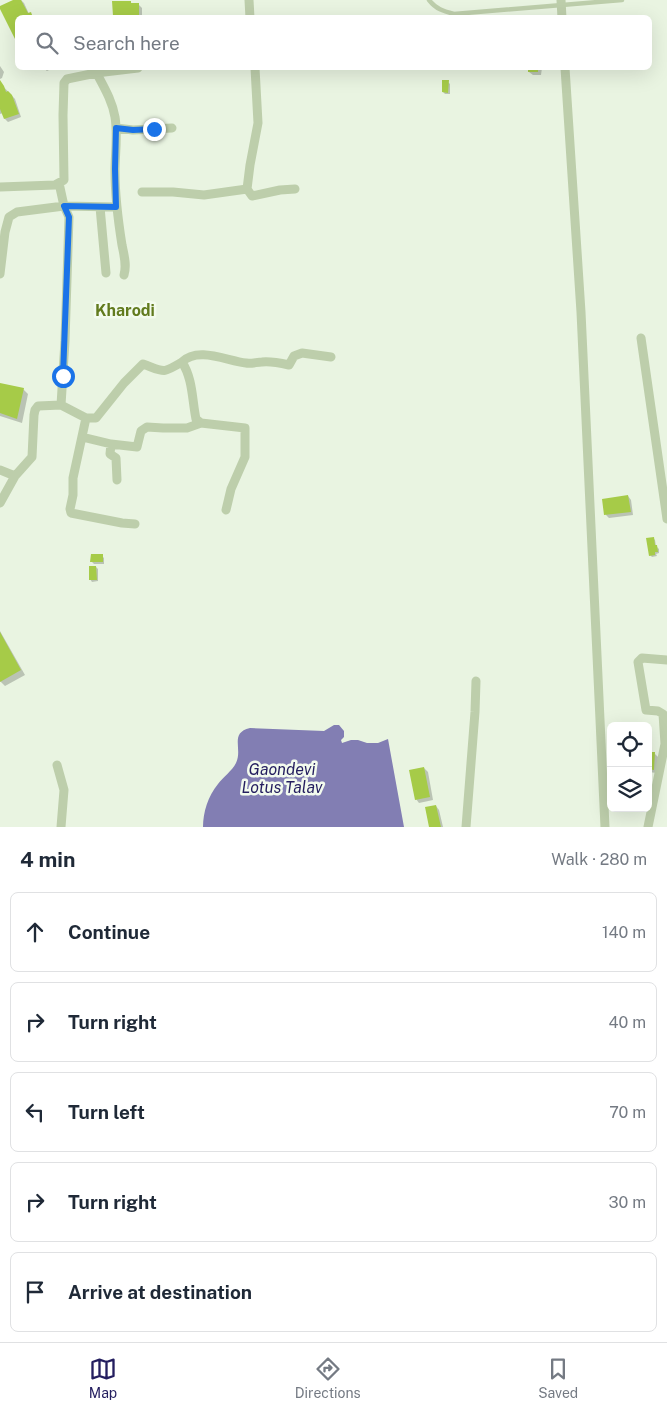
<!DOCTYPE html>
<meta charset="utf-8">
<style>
:root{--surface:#fff;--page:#f2f2f3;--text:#1f2937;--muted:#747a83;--line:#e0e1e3;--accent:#241e5f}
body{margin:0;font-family:"Public Sans",sans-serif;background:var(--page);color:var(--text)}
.controls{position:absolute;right:15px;bottom:15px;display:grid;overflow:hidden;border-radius:8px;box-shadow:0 5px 20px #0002}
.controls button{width:45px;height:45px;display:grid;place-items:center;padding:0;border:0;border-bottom:1px solid var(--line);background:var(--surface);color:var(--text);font:25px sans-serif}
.stop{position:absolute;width:15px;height:15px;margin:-11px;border:4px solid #1a73e8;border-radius:50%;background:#fff}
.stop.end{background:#1a73e8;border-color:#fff;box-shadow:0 1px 5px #0008}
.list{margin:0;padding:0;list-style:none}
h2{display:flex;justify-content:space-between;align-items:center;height:65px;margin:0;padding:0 20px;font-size:21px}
h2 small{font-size:16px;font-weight:400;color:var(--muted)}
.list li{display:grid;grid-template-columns:32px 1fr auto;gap:15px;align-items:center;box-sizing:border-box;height:80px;margin:0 10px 10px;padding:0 10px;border:1px solid var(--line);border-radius:8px}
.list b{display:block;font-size:19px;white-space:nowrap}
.list em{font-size:16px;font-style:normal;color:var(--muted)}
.icon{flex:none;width:28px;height:28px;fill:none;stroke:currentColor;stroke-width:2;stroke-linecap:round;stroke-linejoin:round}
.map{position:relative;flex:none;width:667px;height:827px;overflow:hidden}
.search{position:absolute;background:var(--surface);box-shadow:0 5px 20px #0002;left:15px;right:15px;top:15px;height:55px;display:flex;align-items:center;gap:12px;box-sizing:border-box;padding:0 18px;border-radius:8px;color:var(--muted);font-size:19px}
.sheet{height:515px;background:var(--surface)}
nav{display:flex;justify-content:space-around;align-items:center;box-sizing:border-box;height:70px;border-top:1px solid var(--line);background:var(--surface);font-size:14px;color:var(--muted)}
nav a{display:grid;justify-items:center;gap:2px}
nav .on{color:var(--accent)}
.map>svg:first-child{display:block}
.water{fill:#827eb3}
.shadow{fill:#0003}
.building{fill:#a6cb48}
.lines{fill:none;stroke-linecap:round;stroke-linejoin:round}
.service{stroke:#bdceab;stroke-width:4.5}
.minor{stroke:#bdceab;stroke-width:9}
.route{stroke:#1a73e8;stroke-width:6}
.labels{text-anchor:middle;stroke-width:5;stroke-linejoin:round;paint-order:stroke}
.neighbourhood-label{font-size:16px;font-weight:bold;fill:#627b1e;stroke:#f3fbee}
.water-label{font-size:16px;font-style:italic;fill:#241e5f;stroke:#f3fbee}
</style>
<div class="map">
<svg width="667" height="827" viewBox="0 0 667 827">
<rect width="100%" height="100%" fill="#e9f4e1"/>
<path class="water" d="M334 725H339L344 731V737L341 740 342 743 351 740H358L367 743H378L388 739 404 827H203C203 812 208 796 218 784 223 777 232 771 236 763 243 749 229 733 250 728L324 731Z"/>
<path class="shadow" d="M16 0H21L24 3 29 14 30 13 35 18H18Z
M130 2 133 4H138L142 8V18H116L114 15Z
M0 66 4 72 2 78 0 79Z
M43 68H53L47 71Z
M529 68H542L541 75H533L529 72Z
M448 82 450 84V94H445L443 92Z
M0 83 15 99 21 117 8 122 5 119 3 113 0 114Z
M0 384 23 389 28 394 22 423 0 416Z
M628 496 631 500 633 515 609 518 606 515 604 500Z
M653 538 655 540 656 546 659 549V553L656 554 657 556 652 557 650 555Z
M102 556 104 558V564H94L92 562Z
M96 567 98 569V581L92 582 90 579Z
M0 631 25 675 5 686 0 681Z
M648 753H654L658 757 657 773 648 772Z
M424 768 428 772 433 800 419 803 416 799Z
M436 806 439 810 443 827H430Z"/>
<path class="building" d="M13 0H21L28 13 31 12 33 18H18V45L0 9V6Z
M112 1H131V3H139V15L113 16Z
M528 68H538V72H528Z
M0 80 4 86 6 92 8 91 12 95 19 114 4 119 0 109Z
M442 80H449L448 93 442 92Z
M0 383 24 388 17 419 0 413Z
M628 495 631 512 604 515 602 499Z
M654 537 655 545H657L658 552H655V555L649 556 646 538Z
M91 554H103V562H90Z
M89 566H96L97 580H89Z
M0 632 21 670 0 682Z
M648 752H655L654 770 648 769Z
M424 767 430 797 415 800 409 770Z
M436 805 441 827H429L425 807Z"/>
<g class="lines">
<path class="service" d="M429 0C436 9 443 11 454 14L622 0"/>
<path class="minor" d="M249 0 250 18
M561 0 562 18
M94 68C102 84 112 99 115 117 118 135 115 154 115 171 115 197 118 220 122 245 124 255 127 265 124 275
M255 68 258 123 250 165 247 189 252 196 280 190 295 189
M565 68 581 312 605 827
M116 128 133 130 172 128
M0 187 55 185 64 180 63 115 64 83 67 79 96 73 138 68
M142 192H173L204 195 247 189
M100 207 106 273
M0 274 5 232 9 217 17 212 64 206 59 183
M641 338 667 519
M61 405 65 341 69 217 64 206 116 207
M86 418 73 478V495L70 509 71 513 122 523 135 524
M82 437 111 444 110 454 116 458 117 480
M111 444 137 447 141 431 147 427 163 428H187L201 423
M0 470 15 476 32 457 34 415 35 410 38 406 61 405 86 418H96L124 383 143 364C165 372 162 374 182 362
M0 503 15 476
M226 510 231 489 245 457V428L201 423 196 419C192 400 193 379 182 362 198 346 227 361 246 363 251 364 257 362 262 362 271 361 280 363 289 365L294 356 302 353 331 357
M57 765 64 790 61 827
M466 827 475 712 476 681
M648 827 665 744 663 714 658 711 646 710 638 662 642 658 667 660"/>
</g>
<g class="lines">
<path class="route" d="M63 376 69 217 64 206 116 207 115 169 116 128 133 130 154 129"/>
</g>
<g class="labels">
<g class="neighbourhood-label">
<text x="125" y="316">Kharodi</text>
</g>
<g class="water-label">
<text x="282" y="775">Gaondevi<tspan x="282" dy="18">Lotus Talav</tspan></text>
</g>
</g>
</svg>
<div class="controls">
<button><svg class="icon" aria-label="locate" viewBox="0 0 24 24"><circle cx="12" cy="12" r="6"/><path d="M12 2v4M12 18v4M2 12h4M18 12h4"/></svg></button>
<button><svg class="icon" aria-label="layers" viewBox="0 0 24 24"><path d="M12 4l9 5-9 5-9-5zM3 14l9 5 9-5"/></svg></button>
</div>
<div class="stop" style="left:63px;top:376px"></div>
<div class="stop end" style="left:154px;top:129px"></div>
<div class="search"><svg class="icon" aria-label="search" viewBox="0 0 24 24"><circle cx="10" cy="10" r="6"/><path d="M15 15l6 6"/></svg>Search here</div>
</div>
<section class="sheet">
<h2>4 min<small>Walk · 280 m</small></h2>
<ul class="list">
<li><svg class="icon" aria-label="ahead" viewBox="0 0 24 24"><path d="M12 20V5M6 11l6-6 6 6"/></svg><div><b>Continue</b></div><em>140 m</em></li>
<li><svg class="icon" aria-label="right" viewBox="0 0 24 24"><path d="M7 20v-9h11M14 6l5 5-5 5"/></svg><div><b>Turn right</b></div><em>40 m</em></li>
<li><svg class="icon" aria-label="left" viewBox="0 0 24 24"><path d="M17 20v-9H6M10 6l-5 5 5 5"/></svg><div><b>Turn left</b></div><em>70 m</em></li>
<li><svg class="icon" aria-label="right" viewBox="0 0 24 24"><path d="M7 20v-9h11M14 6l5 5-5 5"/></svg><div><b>Turn right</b></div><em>30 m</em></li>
<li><svg class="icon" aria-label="arrive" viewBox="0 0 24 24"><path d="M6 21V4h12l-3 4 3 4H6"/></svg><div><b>Arrive at destination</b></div></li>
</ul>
</section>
<nav>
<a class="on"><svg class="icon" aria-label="map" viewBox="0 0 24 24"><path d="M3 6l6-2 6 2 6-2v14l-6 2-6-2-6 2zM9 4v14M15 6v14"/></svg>Map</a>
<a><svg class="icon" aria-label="directions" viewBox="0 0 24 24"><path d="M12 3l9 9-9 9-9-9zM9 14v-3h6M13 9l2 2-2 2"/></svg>Directions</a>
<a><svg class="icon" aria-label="saved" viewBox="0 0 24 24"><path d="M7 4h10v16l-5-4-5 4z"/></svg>Saved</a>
</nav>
